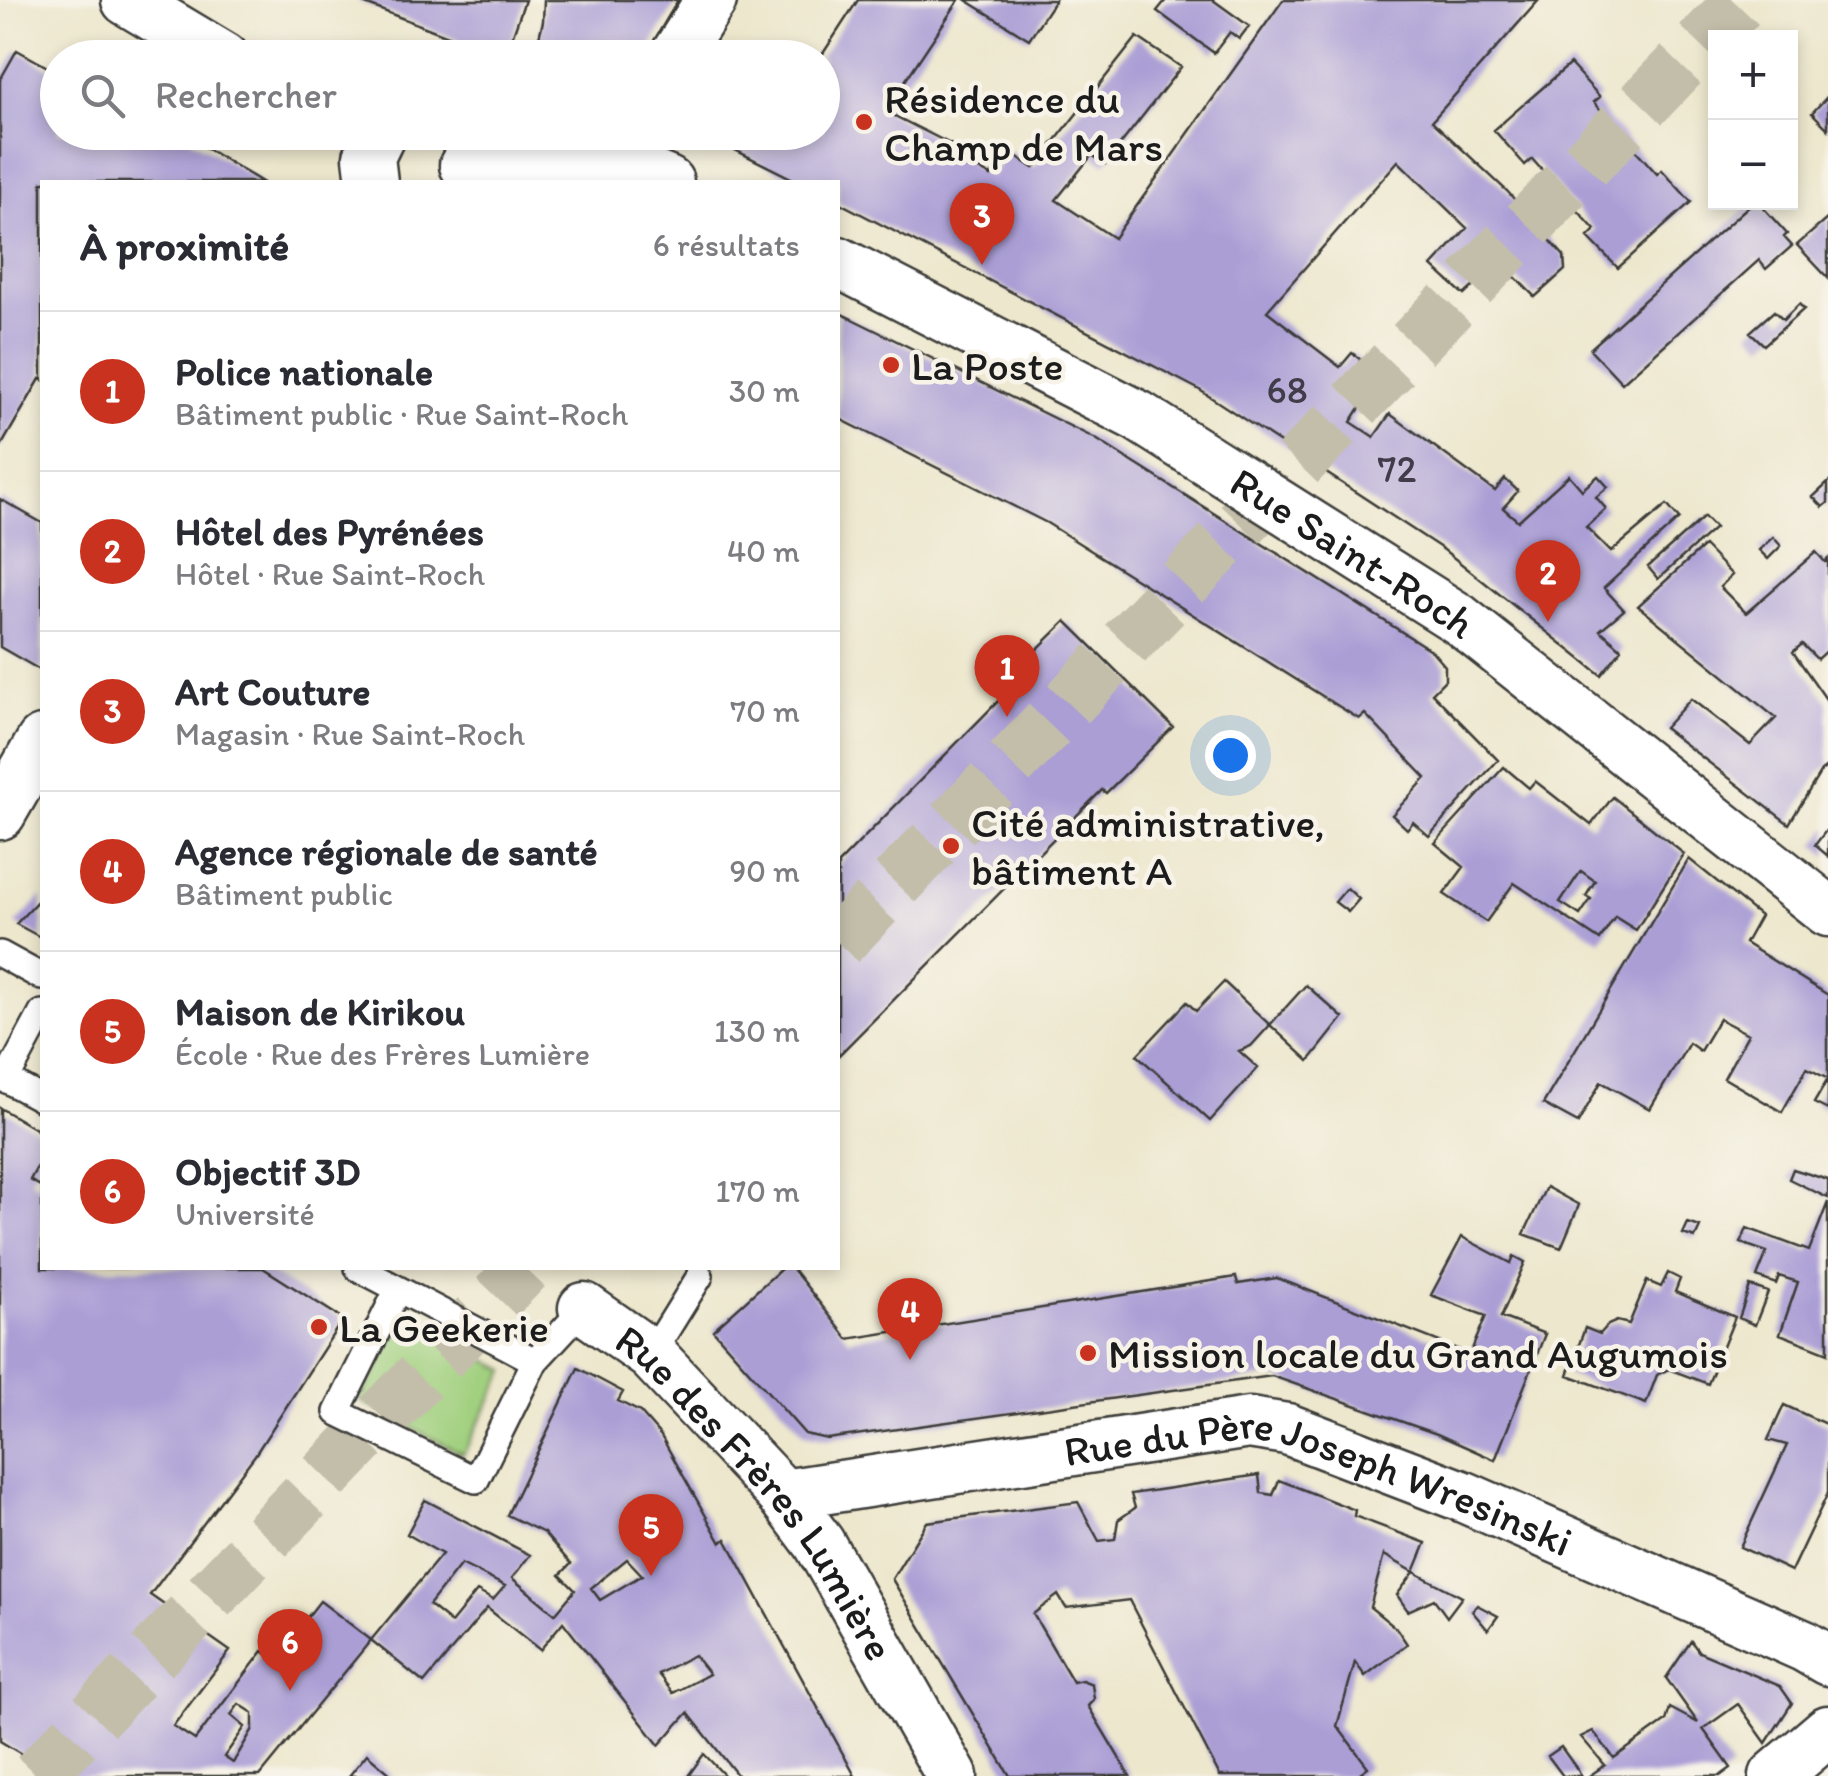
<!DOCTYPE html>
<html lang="fr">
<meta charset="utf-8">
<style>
:root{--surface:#fff;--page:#f7f7f7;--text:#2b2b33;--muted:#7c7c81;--line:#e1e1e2;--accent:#c8321e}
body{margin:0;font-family:Itim,sans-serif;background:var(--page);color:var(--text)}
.controls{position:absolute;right:30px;top:30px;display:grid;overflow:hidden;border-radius:0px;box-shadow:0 5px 15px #0003}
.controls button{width:90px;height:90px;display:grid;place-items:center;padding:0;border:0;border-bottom:2px solid var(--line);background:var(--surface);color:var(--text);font:50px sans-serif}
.you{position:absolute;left:1230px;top:755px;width:35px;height:35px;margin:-25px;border:8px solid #fff;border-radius:50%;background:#1a73e8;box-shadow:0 0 0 15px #1a73e833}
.badge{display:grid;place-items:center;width:65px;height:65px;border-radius:50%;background:var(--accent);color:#fff;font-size:32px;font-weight:700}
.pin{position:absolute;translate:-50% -82px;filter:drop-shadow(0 2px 5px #0008)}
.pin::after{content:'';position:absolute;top:52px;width:35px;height:30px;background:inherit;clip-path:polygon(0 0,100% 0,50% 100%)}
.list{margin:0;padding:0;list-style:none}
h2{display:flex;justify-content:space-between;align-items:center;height:130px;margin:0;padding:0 40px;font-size:42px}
h2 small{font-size:32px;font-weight:400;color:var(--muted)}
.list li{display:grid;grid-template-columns:65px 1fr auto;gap:30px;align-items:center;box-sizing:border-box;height:160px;padding:0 40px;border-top:2px solid var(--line)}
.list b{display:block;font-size:38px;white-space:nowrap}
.list p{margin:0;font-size:32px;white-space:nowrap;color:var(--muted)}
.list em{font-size:32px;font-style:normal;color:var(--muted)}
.icon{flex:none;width:55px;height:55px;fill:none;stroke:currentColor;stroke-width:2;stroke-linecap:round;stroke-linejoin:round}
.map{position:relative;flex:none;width:1828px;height:1776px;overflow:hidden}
.search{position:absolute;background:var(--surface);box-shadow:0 5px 15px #0003;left:40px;top:40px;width:800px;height:110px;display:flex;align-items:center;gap:25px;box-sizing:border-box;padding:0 35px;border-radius:55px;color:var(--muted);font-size:38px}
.panel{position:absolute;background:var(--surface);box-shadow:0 5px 15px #0003;left:40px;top:180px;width:800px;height:1090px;border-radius:0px}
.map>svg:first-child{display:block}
.green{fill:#a1d07f;stroke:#5e764e;stroke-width:2.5}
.building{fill:#aa9ed5;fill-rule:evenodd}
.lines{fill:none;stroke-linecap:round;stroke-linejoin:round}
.secondary-tunnel{stroke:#c3beaa;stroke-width:55;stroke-dasharray:55 28;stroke-linecap:butt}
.service-casing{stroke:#3b3a37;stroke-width:30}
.minor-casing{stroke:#3b3a37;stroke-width:55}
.service{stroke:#fff;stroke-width:25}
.minor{stroke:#fff;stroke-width:50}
.poi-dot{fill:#c8321e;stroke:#f7f3e8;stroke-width:4}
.labels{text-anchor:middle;stroke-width:9;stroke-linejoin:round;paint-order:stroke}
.number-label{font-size:38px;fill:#403c4a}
.poi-label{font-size:42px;fill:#1c1c1c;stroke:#f7f3e8;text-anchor:start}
.street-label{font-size:42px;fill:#1c1c1c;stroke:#f7f3e8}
</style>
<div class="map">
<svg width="1828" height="1776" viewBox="0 0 1828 1776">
<rect width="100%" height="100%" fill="#f7f3e8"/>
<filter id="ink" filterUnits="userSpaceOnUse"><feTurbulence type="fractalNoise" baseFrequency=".01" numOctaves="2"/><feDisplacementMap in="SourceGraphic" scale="20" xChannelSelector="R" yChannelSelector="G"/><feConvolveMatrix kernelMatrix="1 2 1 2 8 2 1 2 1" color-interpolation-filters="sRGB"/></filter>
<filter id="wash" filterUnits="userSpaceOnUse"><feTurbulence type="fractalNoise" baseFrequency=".0048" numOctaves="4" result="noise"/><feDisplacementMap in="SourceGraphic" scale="40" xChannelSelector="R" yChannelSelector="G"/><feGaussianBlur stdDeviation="2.25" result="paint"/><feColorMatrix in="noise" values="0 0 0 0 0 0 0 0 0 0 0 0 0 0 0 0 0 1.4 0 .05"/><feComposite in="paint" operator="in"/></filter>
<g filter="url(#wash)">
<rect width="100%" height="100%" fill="#ede7cd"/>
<path class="green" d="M404 1318 506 1370 463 1454 360 1401Z"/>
<g id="blocks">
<path class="building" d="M355 0H525L505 58Z
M544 0H678L644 58H534L543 21Z
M858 0H959L885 111 974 156 970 164 991 176 1007 150 1034 168 1137 37 1181 67 1105 164 1092 155 1056 200 1114 238 1283 0H1539L1432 121 1507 191 1564 256 1565 270 1535 297 1500 262 1464 295 1432 266 1467 228 1398 161 1267 311 1340 367 1352 353 1381 375 1351 422 1374 437 1390 414 1495 491 1505 479 1518 491 1503 508 1518 521 1569 475 1582 490 1598 476 1608 487 1596 497 1606 509 1586 527 1611 552 1667 505 1679 519 1604 588 1624 610 1600 630 1622 649 1601 675 1444 550 1198 389 838 202V182H799L731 148 736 138 723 132H822V58H820Z
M966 0H1055L1029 39Z
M1166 0H1213L1249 26 1239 39 1230 32 1214 53 1157 11Z
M17 50 58 73V132H179L262 182H42V380L40 379 0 448V80Z
M1570 64 1600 97 1594 102 1610 121 1657 174 1662 170 1691 202 1618 268 1588 237 1595 230 1532 159 1525 165 1494 130Z
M1828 96V129L1812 113Z
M1753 202H1758L1787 234 1784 237 1792 246 1766 269 1759 260 1622 383 1590 349Z
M1828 218V278L1797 245Z
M1799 304 1804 309 1764 345 1750 332 1774 311 1783 320Z
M838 312 1096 439 1432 651 1445 666V680L1432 693 1498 760 1429 836 1413 822 1407 829 1392 815 1426 778 1365 714 1359 719 1047 523 838 418Z
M1828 483V503L1823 507 1813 497Z
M0 499 42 523V666L40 670 0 647Z
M1704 517 1715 528 1658 579 1648 567Z
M1773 537 1781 546 1768 559 1759 550Z
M1704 546 1732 575 1720 587 1746 613 1816 552 1825 562 1828 559V649L1817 659 1802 644 1793 652 1828 702V766L1821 771 1789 824 1664 728 1691 699 1750 745 1776 718 1638 606Z
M1066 621 1173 727 1106 793 1102 790 838 1056V864L1007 692 1000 686Z
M1504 767 1529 788 1535 781 1591 825 1613 797 1684 854 1636 930 1615 917 1600 940 1514 883 1486 922 1444 894 1464 867 1435 843ZM1581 871 1595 881 1586 896 1591 899 1580 915 1560 902Z
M1828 828V856L1815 845Z
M1689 859 1760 916 1745 943 1828 995V1110L1814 1103 1828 1079 1807 1068 1782 1112 1724 1078 1748 1034 1719 1019 1700 1051 1689 1043 1650 1109 1601 1082 1578 1123 1543 1104Z
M1347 888 1359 899 1348 912 1335 902Z
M42 896V938L16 924Z
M1224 982 1270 1025 1251 1046 1239 1051 1258 1068 1210 1121 1137 1055 1187 1002 1196 1011Z
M1306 985 1343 1018 1309 1061 1270 1025Z
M0 1108 42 1133V1158L30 1180 42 1187V1268H263L343 1319 255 1455 150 1595 230 1651 173 1726 195 1740 263 1651 274 1660 320 1601 371 1640 260 1776H58L0 1741ZM239 1704 253 1713V1729L233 1763 224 1757 245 1727 231 1715Z
M1793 1169 1828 1180V1198L1789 1179Z
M1546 1187 1579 1205 1561 1248 1524 1234Z
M1828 1202V1353L1780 1334 1798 1282 1779 1276 1776 1284 1757 1277 1767 1252 1741 1243 1747 1228 1809 1251Z
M1688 1223 1700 1227 1695 1238 1683 1234Z
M1462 1237 1511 1263 1514 1256 1525 1262 1501 1317 1545 1334 1495 1460 1437 1434 1272 1376 827 1439 805 1434 713 1330 782 1268H792L848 1339 1236 1277 1238 1284 1277 1278 1470 1354 1486 1316 1431 1295Z
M1668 1273 1680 1279 1675 1292 1735 1317 1708 1384 1669 1369 1657 1375 1646 1404 1568 1375 1585 1328 1600 1334 1608 1325 1617 1321 1629 1324 1647 1281 1661 1287Z
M1750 1286 1768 1292 1755 1325 1739 1318Z
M578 1368 623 1392 618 1401 640 1412 661 1436 721 1543 726 1539 855 1776H738L688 1713 659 1745 563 1622 540 1650 487 1608 424 1683 371 1640 442 1554 407 1534 425 1500 530 1555 512 1578 555 1614 575 1590 560 1575 571 1564 544 1533 507 1515ZM627 1559 642 1575 600 1600 591 1588ZM461 1564 505 1586 493 1600 477 1591 451 1623 429 1605ZM694 1655 709 1674 673 1693 658 1674Z
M1784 1405 1828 1425V1493L1791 1571 1740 1547 1787 1445 1768 1440Z
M1259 1475 1261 1493 1273 1495 1279 1480 1355 1510 1354 1516 1426 1543 1414 1572 1384 1555 1370 1607 1397 1629 1407 1644 1365 1676 1355 1662 1337 1726 1368 1767 1356 1776H1220L1129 1600 1066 1608 1058 1595 1033 1614 1073 1682 1082 1680 1092 1684 1094 1699 1088 1706 1130 1776H1010L892 1579 927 1522 1078 1502 1099 1541 1115 1539 1118 1520 1135 1508 1131 1494Z
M1414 1572 1462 1597 1447 1617 1434 1599 1408 1611 1397 1595Z
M1477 1605 1498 1616 1488 1630 1472 1611Z
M1691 1641 1699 1652 1780 1686 1792 1703 1766 1743 1738 1704 1703 1729 1731 1768 1720 1776H1589L1605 1765 1581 1737 1593 1731 1614 1758 1666 1721 1670 1708 1698 1723 1666 1678Z
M1561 1747 1582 1776H1563L1548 1756Z
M367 1754 393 1776H349Z
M704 1754 725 1776H688Z"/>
</g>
</g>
<g filter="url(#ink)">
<use href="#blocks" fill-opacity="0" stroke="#3b3a37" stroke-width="2.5"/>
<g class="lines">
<path class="secondary-tunnel" d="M838 943 1743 0
M37 1776 525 1268"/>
<defs>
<path id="service" d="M0 954 42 977
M0 1076 42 1099
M6 1080 42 1013
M358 1268 535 1361 584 1308
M398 1289 337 1412 476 1480 535 1361
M651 1355 700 1276"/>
<g id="minor">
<path d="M127 0 224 58"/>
<path d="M674 58 711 0"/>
<path d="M465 165 625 164 668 182"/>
<path d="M372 182 369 157 381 132"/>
<path id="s1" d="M838 262 1138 416 1459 619 1828 911"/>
<path d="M0 814 42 741"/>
<path id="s2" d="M584 1308 651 1355 783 1495 819 1543 952 1776"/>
<path id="s3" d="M783 1495 1249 1423 1287 1429 1462 1496 1804 1646 1828 1660"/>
<path d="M1775 1776 1828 1731"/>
</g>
</defs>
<use href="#service" class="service-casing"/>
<use href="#minor" class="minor-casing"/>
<use href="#service" class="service"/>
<use href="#minor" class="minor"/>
</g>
</g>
<g class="poi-dot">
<circle cx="864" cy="122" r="10"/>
<circle cx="891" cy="365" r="10"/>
<circle cx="951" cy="846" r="10"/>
<circle cx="319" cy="1327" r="10"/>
<circle cx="1088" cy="1353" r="10"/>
</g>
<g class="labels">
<g class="number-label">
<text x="1287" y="403">68</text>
<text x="1397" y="482">72</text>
</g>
<g class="poi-label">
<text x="884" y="113">Résidence du<tspan x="884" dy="48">Champ de Mars</tspan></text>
<text x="911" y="380">La Poste</text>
<text x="971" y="837">Cité administrative,<tspan x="971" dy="48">bâtiment A</tspan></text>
<text x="339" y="1342">La Geekerie</text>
<text x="1108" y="1368">Mission locale du Grand Augumois</text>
</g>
<g class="street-label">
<text dy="15" stroke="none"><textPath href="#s1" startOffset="592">Rue Saint-Roch</textPath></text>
<text dy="15" stroke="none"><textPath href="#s2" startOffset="255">Rue des Frères Lumière</textPath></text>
<text dy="15" stroke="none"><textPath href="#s3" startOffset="550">Rue du Père Joseph Wresinski</textPath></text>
</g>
</g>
</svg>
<div class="controls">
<button>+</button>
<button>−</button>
</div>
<div class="you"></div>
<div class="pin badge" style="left:1007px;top:717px">1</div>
<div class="pin badge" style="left:1548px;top:622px">2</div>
<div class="pin badge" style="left:982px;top:265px">3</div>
<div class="pin badge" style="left:910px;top:1360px">4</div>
<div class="pin badge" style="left:651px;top:1576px">5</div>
<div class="pin badge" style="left:290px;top:1691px">6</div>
<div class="search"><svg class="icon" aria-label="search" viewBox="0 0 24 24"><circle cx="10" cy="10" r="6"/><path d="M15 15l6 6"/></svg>Rechercher</div>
<section class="panel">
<h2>À proximité<small>6 résultats</small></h2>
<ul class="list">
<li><span class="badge">1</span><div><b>Police nationale</b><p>Bâtiment public · Rue Saint-Roch</p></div><em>30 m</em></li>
<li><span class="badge">2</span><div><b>Hôtel des Pyrénées</b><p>Hôtel · Rue Saint-Roch</p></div><em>40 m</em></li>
<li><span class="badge">3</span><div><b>Art Couture</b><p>Magasin · Rue Saint-Roch</p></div><em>70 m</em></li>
<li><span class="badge">4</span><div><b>Agence régionale de santé</b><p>Bâtiment public</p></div><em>90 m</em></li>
<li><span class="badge">5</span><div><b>Maison de Kirikou</b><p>École · Rue des Frères Lumière</p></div><em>130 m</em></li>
<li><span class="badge">6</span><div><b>Objectif 3D</b><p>Université</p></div><em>170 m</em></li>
</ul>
</section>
</div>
